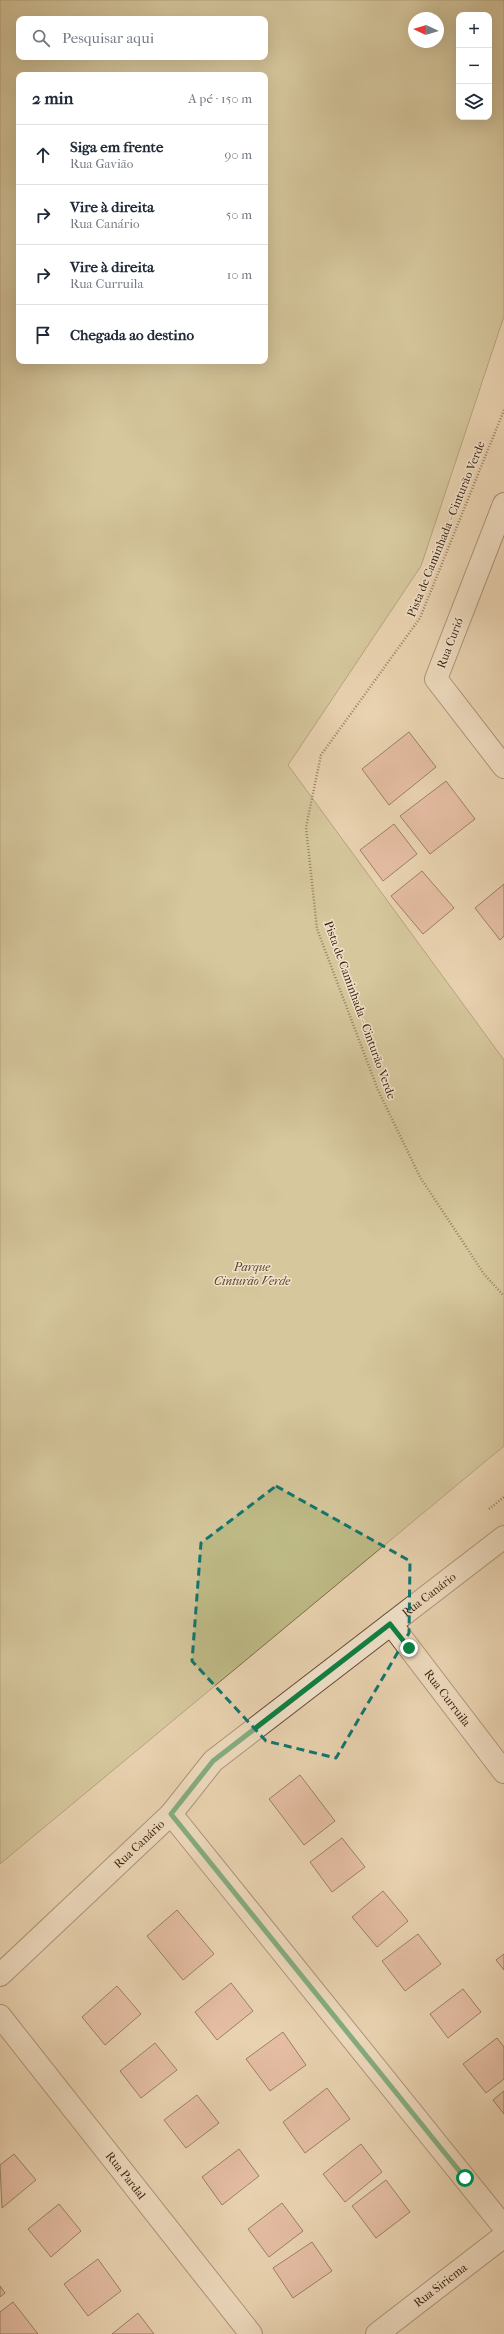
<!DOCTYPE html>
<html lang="pt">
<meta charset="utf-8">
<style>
:root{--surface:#fff;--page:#f6f6f7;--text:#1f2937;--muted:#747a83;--line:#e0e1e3}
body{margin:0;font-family:"IM FELL French Canon",serif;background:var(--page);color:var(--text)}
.controls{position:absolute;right:12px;top:12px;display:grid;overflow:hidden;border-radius:8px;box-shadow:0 4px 16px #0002}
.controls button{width:36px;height:36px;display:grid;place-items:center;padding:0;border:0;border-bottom:1px solid var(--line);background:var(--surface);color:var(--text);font:20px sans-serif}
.compass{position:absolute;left:408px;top:12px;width:36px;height:36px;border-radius:50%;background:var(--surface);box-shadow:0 4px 16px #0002;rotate:274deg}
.stop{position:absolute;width:12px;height:12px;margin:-9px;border:3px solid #0b8043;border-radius:50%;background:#fff}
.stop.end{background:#0b8043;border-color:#fff;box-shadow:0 1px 4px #0008}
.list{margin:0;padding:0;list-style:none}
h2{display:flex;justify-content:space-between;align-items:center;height:52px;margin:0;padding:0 16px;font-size:17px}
h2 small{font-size:13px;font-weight:400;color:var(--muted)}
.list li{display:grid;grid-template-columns:26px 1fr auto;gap:12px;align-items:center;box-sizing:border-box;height:60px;padding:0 16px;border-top:1px solid var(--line)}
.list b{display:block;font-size:15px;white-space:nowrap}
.list p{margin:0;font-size:13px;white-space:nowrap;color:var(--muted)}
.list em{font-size:13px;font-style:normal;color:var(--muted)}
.icon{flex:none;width:22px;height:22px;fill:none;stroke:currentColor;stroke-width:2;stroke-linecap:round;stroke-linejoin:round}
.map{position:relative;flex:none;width:504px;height:2334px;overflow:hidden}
.search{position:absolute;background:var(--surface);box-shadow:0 4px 16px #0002;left:16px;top:16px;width:252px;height:44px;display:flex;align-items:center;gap:10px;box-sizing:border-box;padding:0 14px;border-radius:8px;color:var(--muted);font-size:15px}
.panel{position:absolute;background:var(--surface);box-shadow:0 4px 16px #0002;left:16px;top:72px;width:252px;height:292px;border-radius:8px}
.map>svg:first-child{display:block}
.green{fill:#beba86;stroke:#7b6c48;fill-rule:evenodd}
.building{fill:#dea593;stroke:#381f09}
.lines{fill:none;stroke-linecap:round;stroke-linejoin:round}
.minor-casing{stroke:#644c33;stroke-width:24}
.path{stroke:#381f09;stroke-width:2.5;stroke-dasharray:1 2;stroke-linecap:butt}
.minor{stroke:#f1e2cc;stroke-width:22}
.route{stroke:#0b8043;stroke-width:5}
.marked{fill:none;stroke:#0f766e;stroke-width:3;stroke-dasharray:8 5;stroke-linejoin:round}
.labels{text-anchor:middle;stroke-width:3;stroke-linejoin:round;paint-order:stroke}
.street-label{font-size:12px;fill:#381f09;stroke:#f1e2cc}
.park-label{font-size:12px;font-style:italic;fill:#5a4628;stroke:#f1e2cc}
</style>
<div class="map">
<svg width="504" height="2334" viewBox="0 0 504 2334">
<rect width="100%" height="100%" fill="#e9d2b0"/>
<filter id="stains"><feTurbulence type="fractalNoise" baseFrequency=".005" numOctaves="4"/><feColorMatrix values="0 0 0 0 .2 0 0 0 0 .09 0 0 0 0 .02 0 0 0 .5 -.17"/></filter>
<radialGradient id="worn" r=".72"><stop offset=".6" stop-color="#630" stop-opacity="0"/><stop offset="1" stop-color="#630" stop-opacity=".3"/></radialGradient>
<path class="green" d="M0 0H504V316L421 566 288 765 504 1060V1446L0 1864ZM459 15H489V117H459ZM414 18H438V42H414ZM19 19H265V57H19ZM19 75H265V361H19Z"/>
<path class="building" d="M409 732 436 767 389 805 362 769Z
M446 781 475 819 430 854 400 816Z
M394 824 417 854 383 881 360 850Z
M422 871 454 908 423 934 391 896Z
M504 884V936L500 940 475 908Z
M300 1775 335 1821 304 1845 269 1799Z
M342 1838 365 1867 332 1892 310 1862Z
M383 1891 408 1921 377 1947 352 1917Z
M177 1910 214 1954 183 1980 147 1936Z
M418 1934 441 1964 405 1991 382 1961Z
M504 1954V1970L496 1960Z
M231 1983 253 2011 217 2040 195 2012Z
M117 1986 141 2014 105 2045 82 2017Z
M463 1989 481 2012 448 2038 430 2014Z
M283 2032 306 2065 270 2091 246 2059Z
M497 2038 504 2047V2079L486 2093 463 2064Z
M155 2043 177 2070 141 2098 120 2071Z
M327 2088 350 2119 305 2153 283 2122Z
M504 2091V2114L493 2100Z
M197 2095 219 2123 186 2148 164 2120Z
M361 2144 382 2172 345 2202 323 2174Z
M239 2149 259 2176 222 2205 202 2177Z
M14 2154 36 2180 2 2208 0 2165Z
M386 2180 410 2212 376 2238 352 2206Z
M282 2203 303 2231 269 2257 248 2229Z
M59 2204 81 2231 51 2257 28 2229Z
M312 2242 332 2271 293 2298 273 2268Z
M98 2259 121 2291 88 2316 64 2284Z
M0 2286 5 2293 0 2297Z
M13 2302 38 2334H0V2312Z
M138 2313 154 2334H112Z"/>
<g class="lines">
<defs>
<g id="minor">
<path d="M504 504 436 679 504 767"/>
<path id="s1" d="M391 1624 504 1772"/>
<path d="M171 1814 504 2227"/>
<path id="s2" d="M0 1975 171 1814 213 1761 504 1537"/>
<path id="s3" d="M0 2016 251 2334"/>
<path id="s4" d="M377 2334 504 2236"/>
</g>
</defs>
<use href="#minor" class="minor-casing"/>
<path class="path" d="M504 410 420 618 321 755 306 827 317 929 378 1090 420 1177 484 1274 504 1296
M489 1509 504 1497"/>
<use href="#minor" class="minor"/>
</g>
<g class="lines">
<path class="route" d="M409 1648 390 1624 213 1761 171 1814 465 2178"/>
</g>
<path d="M0 0H504V2334H0ZM276 1486 410 1561 409 1633 336 1758 266 1741 192 1661 201 1543Z" fill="#e9d2b0" fill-opacity=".55" fill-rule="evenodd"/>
<path class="marked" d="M276 1486 410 1561 409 1633 336 1758 266 1741 192 1661 201 1543Z"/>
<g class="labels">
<g class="street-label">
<text transform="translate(446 529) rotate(-68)" y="4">Pista de Caminhada - Cinturão Verde</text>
<text transform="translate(450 643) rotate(-69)" y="4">Rua Curió</text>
<text transform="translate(360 1010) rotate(70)" y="4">Pista de Caminhada - Cinturão Verde</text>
<text dy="4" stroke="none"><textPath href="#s2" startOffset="575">Rua Canário</textPath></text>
<text dy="4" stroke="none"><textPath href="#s1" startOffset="93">Rua Curruila</textPath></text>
<text dy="4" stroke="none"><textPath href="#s2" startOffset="191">Rua Canário</textPath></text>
<text dy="4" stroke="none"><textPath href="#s3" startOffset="203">Rua Pardal</textPath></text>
<text dy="4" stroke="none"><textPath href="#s4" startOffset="80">Rua Siriema</textPath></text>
</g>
<g class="park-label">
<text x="252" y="1271">Parque<tspan x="252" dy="14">Cinturão Verde</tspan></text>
</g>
</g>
<rect width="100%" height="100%" filter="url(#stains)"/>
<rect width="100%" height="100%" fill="url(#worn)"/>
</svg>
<div class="controls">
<button>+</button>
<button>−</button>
<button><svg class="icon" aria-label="layers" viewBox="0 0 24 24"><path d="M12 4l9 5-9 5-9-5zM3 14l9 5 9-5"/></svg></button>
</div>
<svg class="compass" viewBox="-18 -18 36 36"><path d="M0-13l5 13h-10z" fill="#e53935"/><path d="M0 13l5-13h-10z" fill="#747a83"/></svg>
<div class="stop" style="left:465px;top:2178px"></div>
<div class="stop end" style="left:409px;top:1648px"></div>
<div class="search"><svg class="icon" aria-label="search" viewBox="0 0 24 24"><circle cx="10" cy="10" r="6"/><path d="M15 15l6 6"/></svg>Pesquisar aqui</div>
<section class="panel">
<h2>2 min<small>A pé · 150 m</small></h2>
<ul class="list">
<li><svg class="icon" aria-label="ahead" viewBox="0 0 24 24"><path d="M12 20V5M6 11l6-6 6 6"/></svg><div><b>Siga em frente</b><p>Rua Gavião</p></div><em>90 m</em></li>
<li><svg class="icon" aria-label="right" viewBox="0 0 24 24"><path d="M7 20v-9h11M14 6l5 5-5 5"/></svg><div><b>Vire à direita</b><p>Rua Canário</p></div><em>50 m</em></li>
<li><svg class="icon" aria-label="right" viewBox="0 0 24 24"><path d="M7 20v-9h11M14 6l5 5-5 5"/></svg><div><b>Vire à direita</b><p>Rua Curruila</p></div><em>10 m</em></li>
<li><svg class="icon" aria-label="arrive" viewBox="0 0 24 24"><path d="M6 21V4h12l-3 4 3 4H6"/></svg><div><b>Chegada ao destino</b></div></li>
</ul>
</section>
</div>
